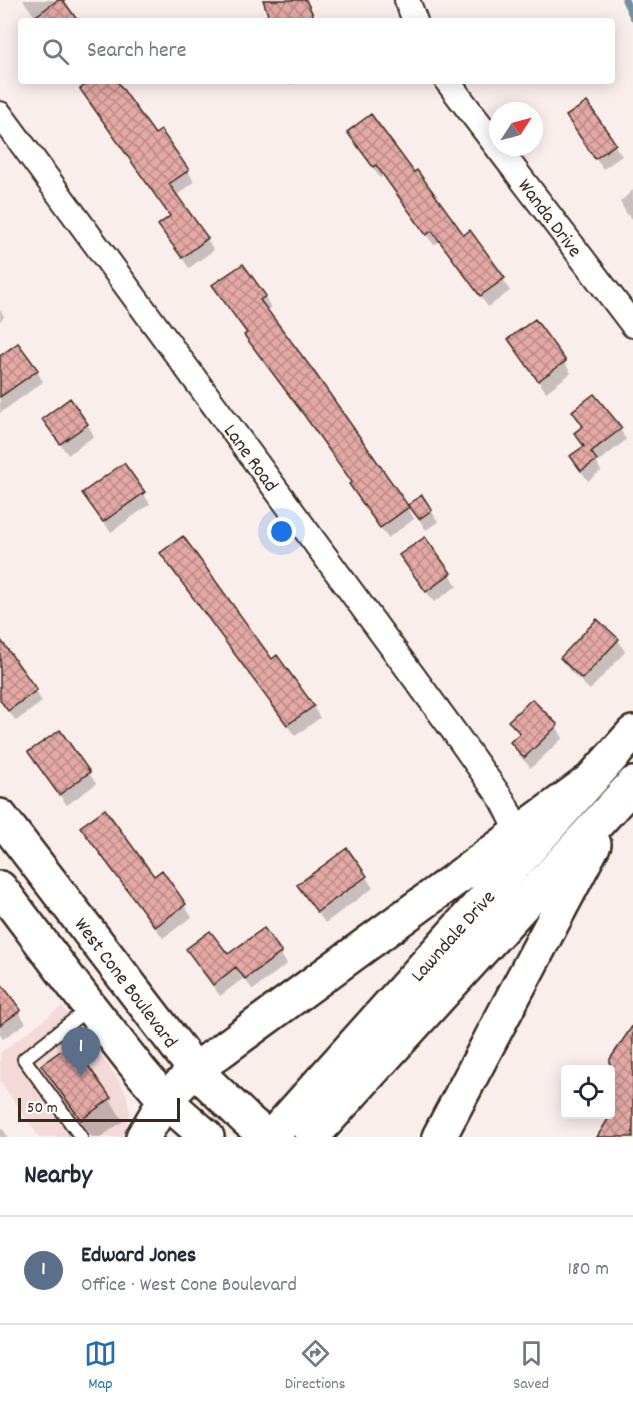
<!DOCTYPE html>
<meta charset="utf-8">
<style>
:root{--surface:#fff;--page:#f6f6f7;--text:#1f2937;--muted:#747a83;--line:#e0e1e3;--accent:#1f6fb2}
body{margin:0;font-family:Dekko,sans-serif;background:var(--page);color:var(--text)}
.controls{position:absolute;right:18px;bottom:18px;display:grid;overflow:hidden;border-radius:6px;box-shadow:0 3px 15px #0003}
.controls button{width:54px;height:54px;display:grid;place-items:center;padding:0;border:0;border-bottom:2px solid var(--line);background:var(--surface);color:var(--text);font:30px sans-serif}
.compass{position:absolute;left:489px;top:102px;width:54px;height:54px;border-radius:50%;background:var(--surface);box-shadow:0 3px 15px #0003;rotate:54deg}
.scale{position:absolute;left:18px;bottom:15px;width:162px;box-sizing:border-box;padding-left:6px;border:3px solid #3b2a1e;border-top:0;font-size:16px;line-height:21px;white-space:nowrap;color:#3b2a1e;-webkit-text-stroke:4px #fff;paint-order:stroke}
.you{position:absolute;left:282px;top:532px;width:21px;height:21px;margin:-15px;border:4px solid #fff;border-radius:50%;background:#1a73e8;box-shadow:0 0 0 9px #1a73e833}
.badge{display:grid;place-items:center;width:39px;height:39px;border-radius:50%;background:var(--accent);color:#fff;font-size:20px;font-weight:700}
.pin{position:absolute;translate:-50% -50px;filter:drop-shadow(0 2px 3px #0008)}
.pin::after{content:'';position:absolute;top:32px;width:21px;height:18px;background:inherit;clip-path:polygon(0 0,100% 0,50% 100%)}
.list{margin:0;padding:0;list-style:none}
h2{display:flex;justify-content:space-between;align-items:center;height:78px;margin:0;padding:0 24px;font-size:26px}
h2 small{font-size:20px;font-weight:400;color:var(--muted)}
.list li{display:grid;grid-template-columns:39px 1fr auto;gap:18px;align-items:center;box-sizing:border-box;height:108px;padding:0 24px;border-top:2px solid var(--line)}
.list b{display:block;font-size:22px;white-space:nowrap}
.list p{margin:0;font-size:20px;white-space:nowrap;color:var(--muted)}
.list em{font-size:20px;font-style:normal;color:var(--muted)}
.icon{flex:none;width:33px;height:33px;fill:none;stroke:currentColor;stroke-width:2;stroke-linecap:round;stroke-linejoin:round}
.map{position:relative;flex:none;width:633px;height:1137px;overflow:hidden}
.search{position:absolute;background:var(--surface);box-shadow:0 3px 15px #0003;left:18px;right:18px;top:18px;height:66px;display:flex;align-items:center;gap:15px;box-sizing:border-box;padding:0 21px;border-radius:6px;color:var(--muted);font-size:22px}
.sheet{height:186px;background:var(--surface)}
nav{display:flex;justify-content:space-around;align-items:center;box-sizing:border-box;height:84px;border-top:2px solid var(--line);background:var(--surface);font-size:16px;color:var(--muted)}
nav a{display:grid;justify-items:center;gap:3px}
nav .on{color:var(--accent)}
.map>svg:first-child{display:block}
.built{fill:#f3d9d7}
.shadow{fill:#0003}
.lines{fill:none;stroke-linecap:round;stroke-linejoin:round}
.stream{stroke:#7291a1;stroke-width:7}
.building{fill:url(#building-cross-hatch);stroke:#3b2a1e;stroke-width:1.5}
.service-casing{stroke:#3b2a1e;stroke-width:16}
.minor-casing{stroke:#3b2a1e;stroke-width:28}
.secondary-casing{stroke:#3b2a1e;stroke-width:38}
.primary-casing{stroke:#3b2a1e;stroke-width:38}
.service{stroke:#fff;stroke-width:12}
.minor{stroke:#fff;stroke-width:24}
.secondary{stroke:#fff;stroke-width:33}
.primary{stroke:#fff;stroke-width:33}
.labels{text-anchor:middle;stroke-width:4.5;stroke-linejoin:round;paint-order:stroke}
.street-label{font-size:20px;fill:#3b2a1e;stroke:#fff}
</style>
<div class="map">
<svg width="633" height="1137" viewBox="0 0 633 1137">
<defs>
<pattern id="building-cross-hatch" width="8" height="8" patternUnits="userSpaceOnUse" patternTransform="scale(1.5)"><rect width="8" height="8" fill="#e4a9a5"/><path d="M0 0l8 8M0 8l8-8" fill="none" stroke="#ba8a86"/></pattern>
</defs>
<rect width="100%" height="100%" fill="#faeeed"/>
<filter id="ink" filterUnits="userSpaceOnUse"><feTurbulence type="fractalNoise" baseFrequency=".0167" numOctaves="2"/><feDisplacementMap in="SourceGraphic" scale="12" xChannelSelector="R" yChannelSelector="G"/><feConvolveMatrix kernelMatrix="1 2 1 2 8 2 1 2 1" color-interpolation-filters="sRGB"/></filter>
<g filter="url(#ink)">
<path class="built" d="M62 1006 114 1073 126 1093 130 1113 123 1137H39L0 1081V1053Z"/>
<path class="shadow" d="M23 0H61L76 21H36V18Z
M93 81H115L155 136 188 171 194 182 176 196 207 239 214 250 189 268 160 225 171 217Z
M287 81H298L289 85Z
M586 104 622 156 603 169 574 128Z
M356 144 413 174 464 237 503 279 510 291 488 307 440 241 434 245 383 175 380 178Z
M633 190V220L627 214 620 202Z
M221 297H265L271 308 267 311 408 508 414 519 388 538 358 496 353 483Z
M0 309 4 317 0 321Z
M517 351 564 362 571 373 546 392Z
M0 358 37 371 43 382 0 413Z
M574 412 620 429 626 440 597 463 601 471 588 481 578 466 584 447 576 433 584 427Z
M44 420 87 424 94 436 68 455Z
M143 493 150 504 111 532 91 505Z
M410 505 431 510 438 522 426 530Z
M424 539 450 574 457 586 434 602 408 567Z
M169 565 271 661 313 706 320 718 295 736Z
M597 621 618 640 625 652 590 690 569 670 562 659Z
M0 646 36 691 42 702 16 721 0 700Z
M510 721 556 726 563 738 531 768 518 754 512 743 519 735Z
M59 732 89 773 96 784 67 805 37 764 30 753Z
M82 827 153 878 161 872 192 917 163 938 89 839Z
M347 850 373 888 325 923 299 885Z
M188 949 227 956 280 953 287 964 253 990 244 978 220 996 195 961Z
M0 984 26 1023 3 1039 0 1035Z
M633 1028V1137H599L608 1122 604 1114H610V1070H606Z
M71 1046 110 1099 123 1121 101 1137H92L56 1088 43 1066Z
M0 1127 4 1131 8 1137H0Z"/>
<g class="lines">
<path class="stream" d="M625 0 633 17"/>
</g>
<path class="building" d="M58 0H63L78 21H29Z
M263 0H306L316 21H270Z
M91 81H117L155 134 161 130 189 170 169 184 208 238 182 258 158 225 170 216 80 89Z
M587 102 616 144 595 159 566 116Z
M371 114 414 172 417 170 464 235 470 230 505 278 480 296 432 231 426 235 376 165 373 167 347 132Z
M243 264 266 296 260 300 315 373 409 507 380 528 349 484 352 482 304 415 244 335 247 333 212 285Z
M535 319 566 361 538 381 508 339Z
M18 343 38 370 0 397V356Z
M594 394 622 428 591 452 597 460 581 471 570 456 584 446 574 433 583 426 572 411Z
M70 398 88 424 60 444 42 419Z
M124 463 145 492 103 522 82 493Z
M422 495 432 510 419 519 408 505Z
M183 536 272 659 277 655 314 706 287 725 160 553Z
M425 537 451 573 426 592 399 555Z
M597 619 619 639 582 679 560 658Z
M0 639 37 690 8 711 0 700Z
M532 699 558 725 524 758 510 742 520 733 508 721Z
M60 730 90 772 59 795 28 752Z
M105 809 154 876 162 870 186 904 155 927 80 827Z
M347 848 367 876 317 912 297 885Z
M264 928 282 952 245 979 236 967 213 985 186 949 210 931 228 954Z
M0 982 21 1010 0 1025Z
M633 1025V1137H597L610 1116V1059Z
M72 1043 111 1098 81 1120 41 1065Z"/>
<g class="lines">
<defs>
<path id="service" d="M81 1137 24 1059 89 1008"/>
<path id="minor" d="M407 0 415 21
M447 81 633 325
M0 114 455 733 503 801 519 833"/>
<path id="secondary" d="M143 1137 165 1100 195 1070 588 782
M271 1137 633 733
M312 1137 633 784
M439 1137 594 844"/>
<path id="primary" d="M0 816 195 1070 247 1120 267 1137
M0 888 90 1007 141 1072 165 1100 207 1137"/>
</defs>
<use href="#service" class="service-casing"/>
<use href="#minor" class="minor-casing"/>
<use href="#secondary" class="secondary-casing"/>
<use href="#primary" class="primary-casing"/>
<use href="#service" class="service"/>
<use href="#minor" class="minor"/>
<use href="#secondary" class="secondary"/>
<use href="#primary" class="primary"/>
</g>
</g>
<g class="labels">
<g class="street-label">
<text transform="translate(551 217) rotate(53)" y="7">Wanda Drive</text>
<text transform="translate(252 457) rotate(54)" y="7">Lane Road</text>
<text transform="translate(452 935) rotate(-48)" y="7">Lawndale Drive</text>
<text transform="translate(127 982) rotate(53)" y="7">West Cone Boulevard</text>
</g>
</g>
</svg>
<div class="controls">
<button><svg class="icon" aria-label="locate" viewBox="0 0 24 24"><circle cx="12" cy="12" r="6"/><path d="M12 2v4M12 18v4M2 12h4M18 12h4"/></svg></button>
</div>
<svg class="compass" viewBox="-18 -18 36 36"><path d="M0-13l5 13h-10z" fill="#e53935"/><path d="M0 13l5-13h-10z" fill="#747a83"/></svg>
<div class="scale">50 m</div>
<div class="you"></div>
<div class="pin badge" style="left:81px;top:1077px;background:#5c6f8a">1</div>
<div class="search"><svg class="icon" aria-label="search" viewBox="0 0 24 24"><circle cx="10" cy="10" r="6"/><path d="M15 15l6 6"/></svg>Search here</div>
</div>
<section class="sheet">
<h2>Nearby<small></small></h2>
<ul class="list">
<li><span class="badge" style="background:#5c6f8a">1</span><div><b>Edward Jones</b><p>Office · West Cone Boulevard</p></div><em>180 m</em></li>
</ul>
</section>
<nav>
<a class="on"><svg class="icon" aria-label="map" viewBox="0 0 24 24"><path d="M3 6l6-2 6 2 6-2v14l-6 2-6-2-6 2zM9 4v14M15 6v14"/></svg>Map</a>
<a><svg class="icon" aria-label="directions" viewBox="0 0 24 24"><path d="M12 3l9 9-9 9-9-9zM9 14v-3h6M13 9l2 2-2 2"/></svg>Directions</a>
<a><svg class="icon" aria-label="saved" viewBox="0 0 24 24"><path d="M7 4h10v16l-5-4-5 4z"/></svg>Saved</a>
</nav>
